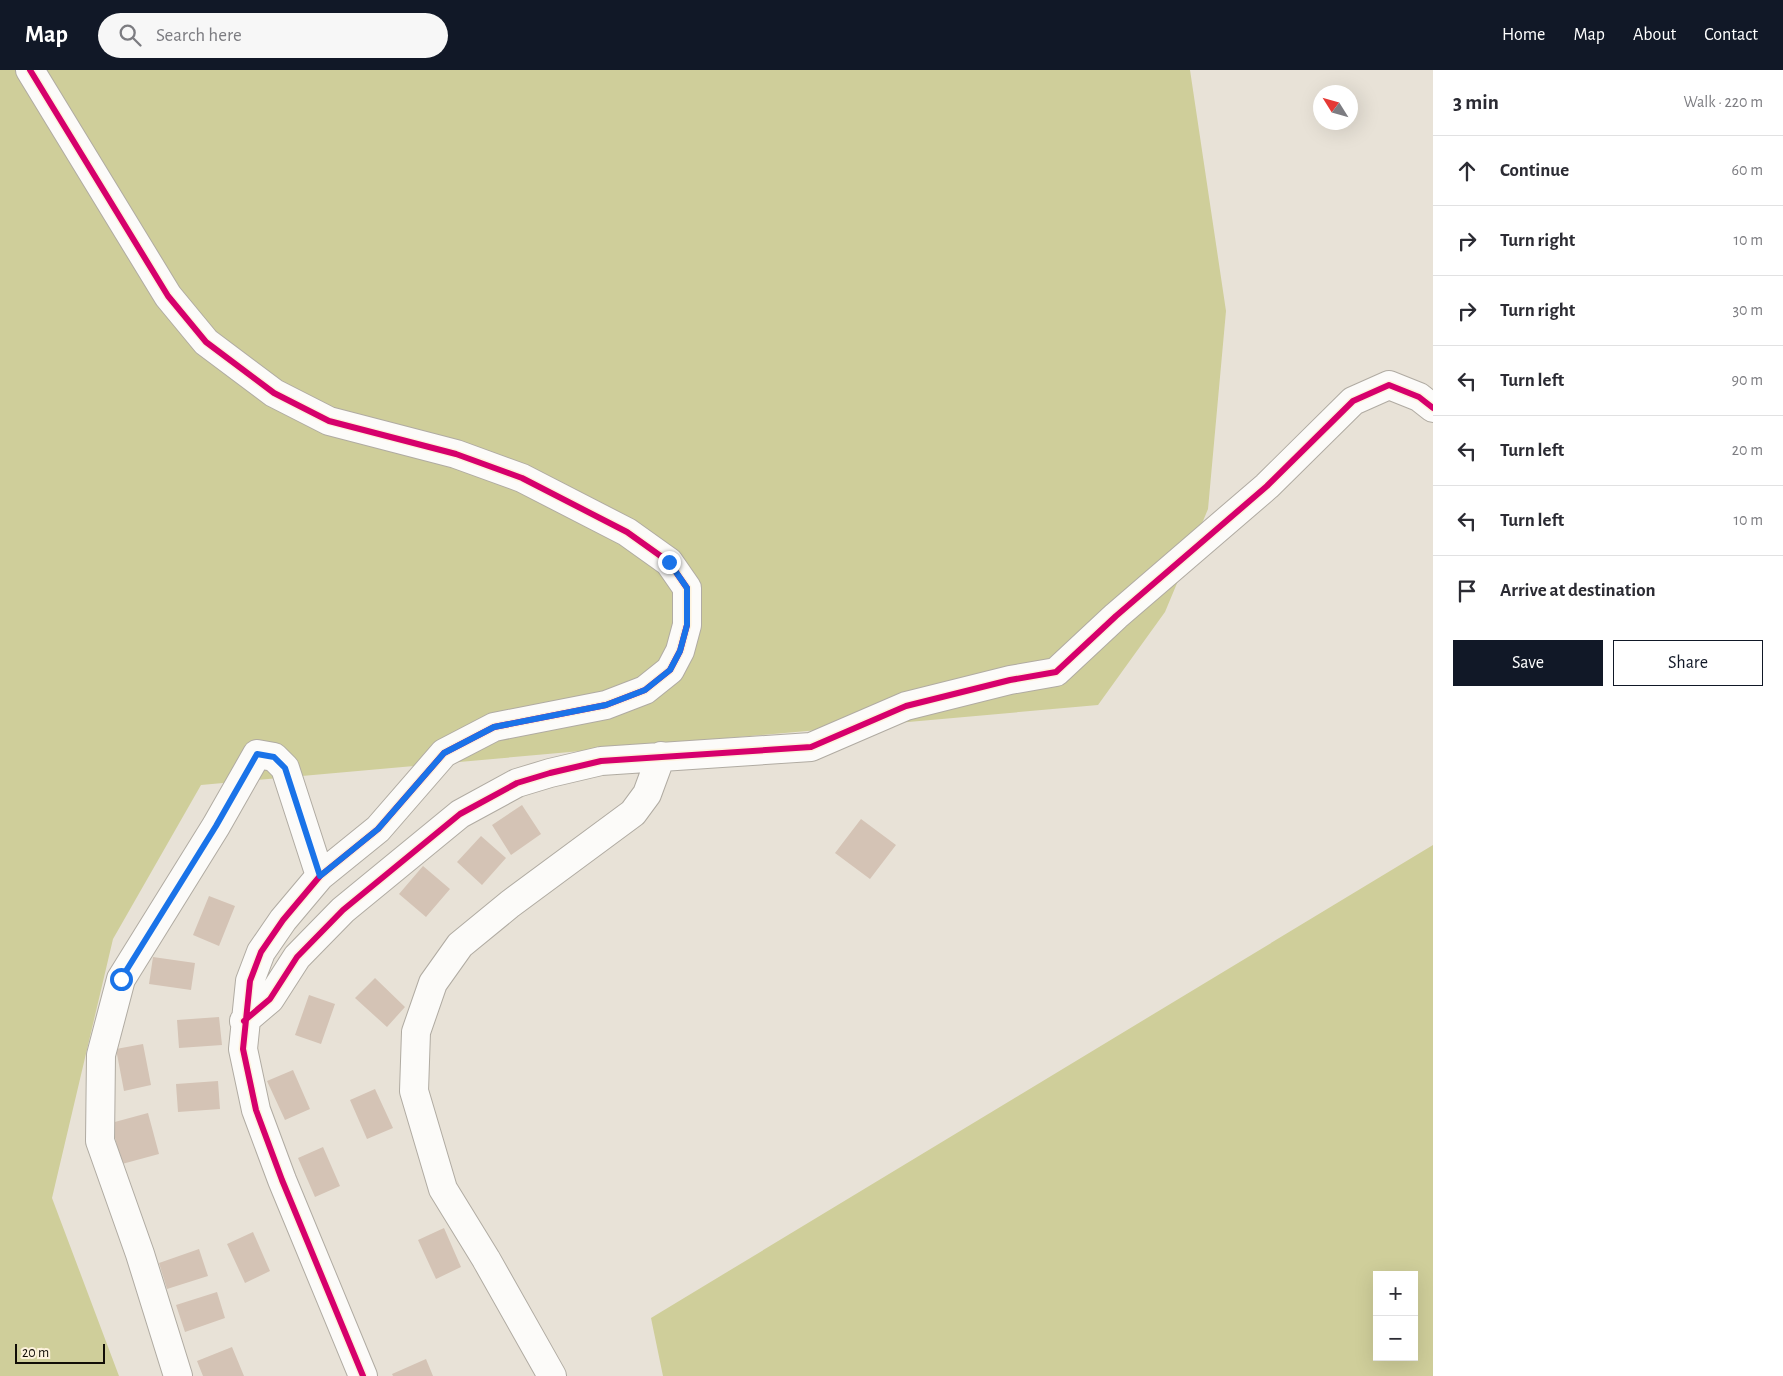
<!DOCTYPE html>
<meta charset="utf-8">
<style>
:root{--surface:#fff;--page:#f7f7f7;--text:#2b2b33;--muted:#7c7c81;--line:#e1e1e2;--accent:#111827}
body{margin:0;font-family:"Alegreya Sans",sans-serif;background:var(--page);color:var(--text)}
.controls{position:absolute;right:15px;bottom:15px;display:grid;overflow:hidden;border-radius:0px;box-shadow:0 5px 20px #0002}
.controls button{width:45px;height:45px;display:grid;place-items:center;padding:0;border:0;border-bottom:1px solid var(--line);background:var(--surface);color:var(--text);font:25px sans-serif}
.compass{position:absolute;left:1313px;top:15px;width:45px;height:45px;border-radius:50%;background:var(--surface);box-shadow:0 5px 20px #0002;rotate:307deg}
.scale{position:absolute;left:15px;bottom:12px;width:90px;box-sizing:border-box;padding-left:5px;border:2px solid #110d06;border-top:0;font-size:14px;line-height:18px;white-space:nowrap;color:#110d06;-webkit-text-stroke:4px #fdf2dc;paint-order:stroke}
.stop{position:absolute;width:15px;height:15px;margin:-11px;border:4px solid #1a73e8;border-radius:50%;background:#fff}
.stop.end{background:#1a73e8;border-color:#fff;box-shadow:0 1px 5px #0008}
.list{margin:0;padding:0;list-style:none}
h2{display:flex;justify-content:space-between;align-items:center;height:65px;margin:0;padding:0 20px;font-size:21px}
h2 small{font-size:16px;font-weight:400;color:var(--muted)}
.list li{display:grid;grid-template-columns:32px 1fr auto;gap:15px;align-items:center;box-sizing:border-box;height:70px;padding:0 20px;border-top:1px solid var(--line)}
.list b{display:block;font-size:19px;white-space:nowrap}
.list em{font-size:16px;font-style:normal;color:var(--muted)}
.actions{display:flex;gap:10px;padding:15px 20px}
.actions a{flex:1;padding:11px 0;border:1px solid var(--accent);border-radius:0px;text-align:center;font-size:18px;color:var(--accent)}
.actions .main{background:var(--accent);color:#fff}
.icon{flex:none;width:28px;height:28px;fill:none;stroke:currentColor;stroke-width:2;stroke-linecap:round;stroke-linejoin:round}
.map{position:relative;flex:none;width:1433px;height:1306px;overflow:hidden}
header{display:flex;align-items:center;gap:30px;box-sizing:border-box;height:70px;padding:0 25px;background:var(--accent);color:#fff}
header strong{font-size:24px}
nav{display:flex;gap:28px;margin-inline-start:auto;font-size:18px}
.search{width:350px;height:45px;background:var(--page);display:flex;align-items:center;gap:12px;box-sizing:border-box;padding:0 18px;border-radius:28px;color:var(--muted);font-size:19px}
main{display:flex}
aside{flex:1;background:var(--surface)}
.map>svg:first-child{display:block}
.forest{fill:#cfce9a;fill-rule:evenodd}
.building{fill:#d4c3b5}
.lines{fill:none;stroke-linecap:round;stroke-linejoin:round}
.minor-casing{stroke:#b0aba2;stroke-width:30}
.minor{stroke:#fcfbf9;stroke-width:28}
.cycleway-casing{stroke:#fdf2dc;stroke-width:9}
.cycleway{stroke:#d6006c;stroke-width:6}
.route{stroke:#1a73e8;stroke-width:6}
</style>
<header>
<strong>Map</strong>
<div class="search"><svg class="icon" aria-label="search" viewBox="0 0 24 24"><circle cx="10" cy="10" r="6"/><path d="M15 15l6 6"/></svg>Search here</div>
<nav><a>Home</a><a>Map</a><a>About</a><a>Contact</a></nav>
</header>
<main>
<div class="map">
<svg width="1433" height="1306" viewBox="0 0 1433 1306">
<rect width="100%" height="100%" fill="#e8e2d7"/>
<path class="forest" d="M0 0H1190L1226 241 1208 439 1165 542 1098 635 201 715 113 869 52 1128 119 1306H0Z
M1433 775V1306H663L651 1248ZM1377 1205H1414V1287H1377Z"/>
<path class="building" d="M522 735 541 764 511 785 492 755Z
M861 749 896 775 870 809 835 783Z
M481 766 506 788 482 815 457 792Z
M423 796 450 819 426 847 399 824Z
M209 826 235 836 219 876 193 865Z
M153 887 195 893 191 920 149 914Z
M375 908 405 937 387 957 355 928Z
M309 925 335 934 321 974 295 965Z
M219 947 222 975 179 978 177 950Z
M143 974 151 1015 124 1021 116 979Z
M293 1000 310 1039 285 1050 267 1011Z
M218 1011 220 1039 178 1042 176 1014Z
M375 1019 393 1058 367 1069 350 1030Z
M148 1043 159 1084 122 1094 111 1053Z
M323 1077 340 1116 315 1127 298 1088Z
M444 1158 461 1197 436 1209 418 1170Z
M253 1162 270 1201 245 1213 227 1174Z
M199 1179 208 1206 167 1219 159 1193Z
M217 1222 225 1248 185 1262 176 1235Z
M232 1277 244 1306H203L197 1291Z
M426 1289 433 1306H393L392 1304Z"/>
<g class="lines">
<defs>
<path id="minor" d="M30 0 168 226 206 272 274 323 329 351 456 384 522 408 627 462 669 492 687 518V555L680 581 670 600 645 620 606 635 494 657 444 683 378 759 320 806 283 850 261 882 250 911 243 979 256 1040 282 1110 363 1306
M244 951 270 929 297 887 343 840 460 744 517 713 550 703 601 691 811 677 906 636 1010 610 1056 602 1116 546 1267 416 1353 331 1389 315 1419 327 1433 338
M178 1306 140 1184 100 1071 101 985 121 909 216 756 257 684 274 687 285 698 320 806
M552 1306 486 1189 443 1119 414 1021 416 962 433 913 460 875 510 834 633 743 647 724 661 686"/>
</defs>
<use href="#minor" class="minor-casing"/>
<use href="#minor" class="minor"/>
<defs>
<path id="cycleway" d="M30 0 168 226 206 272 274 323 329 351 456 384 522 408 627 462 669 492 687 518V555L680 581 670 600 645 620 606 635 494 657 444 683 378 759 320 806 283 850 261 882 250 911 243 979 256 1040 282 1110 363 1306
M244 951 270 929 297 887 343 840 460 744 517 713 550 703 601 691 811 677 906 636 1010 610 1056 602 1116 546 1267 416 1353 331 1389 315 1419 327 1433 338"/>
</defs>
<use href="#cycleway" class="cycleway-casing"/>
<use href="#cycleway" class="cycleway"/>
</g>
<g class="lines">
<path class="route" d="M121 909 216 756 257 684 274 687 285 698 320 806 378 759 444 683 494 657 606 635 645 620 670 600 680 581 687 555V518L669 492"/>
</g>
</svg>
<div class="controls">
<button>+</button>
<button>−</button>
</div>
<svg class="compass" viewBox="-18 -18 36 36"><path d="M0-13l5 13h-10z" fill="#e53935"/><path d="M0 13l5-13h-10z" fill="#7c7c81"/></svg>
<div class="scale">20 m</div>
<div class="stop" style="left:121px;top:909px"></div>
<div class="stop end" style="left:669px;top:492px"></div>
</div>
<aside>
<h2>3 min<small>Walk · 220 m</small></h2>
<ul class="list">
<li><svg class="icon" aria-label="ahead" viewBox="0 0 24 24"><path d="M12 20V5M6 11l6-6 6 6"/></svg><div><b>Continue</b></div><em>60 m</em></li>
<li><svg class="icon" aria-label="right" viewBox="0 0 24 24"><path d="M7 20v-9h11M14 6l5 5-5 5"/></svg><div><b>Turn right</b></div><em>10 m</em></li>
<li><svg class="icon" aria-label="right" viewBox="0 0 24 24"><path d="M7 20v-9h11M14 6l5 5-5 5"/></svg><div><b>Turn right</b></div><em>30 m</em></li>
<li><svg class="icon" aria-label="left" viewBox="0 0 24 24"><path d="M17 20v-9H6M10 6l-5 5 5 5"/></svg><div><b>Turn left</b></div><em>90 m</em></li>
<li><svg class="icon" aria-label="left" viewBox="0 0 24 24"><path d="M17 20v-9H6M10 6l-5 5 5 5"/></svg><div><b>Turn left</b></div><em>20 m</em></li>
<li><svg class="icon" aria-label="left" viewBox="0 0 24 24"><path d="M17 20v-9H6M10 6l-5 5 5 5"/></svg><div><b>Turn left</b></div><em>10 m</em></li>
<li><svg class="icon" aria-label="arrive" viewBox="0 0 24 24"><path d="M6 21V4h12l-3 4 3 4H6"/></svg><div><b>Arrive at destination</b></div></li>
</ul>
<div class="actions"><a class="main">Save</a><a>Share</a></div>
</aside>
</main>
